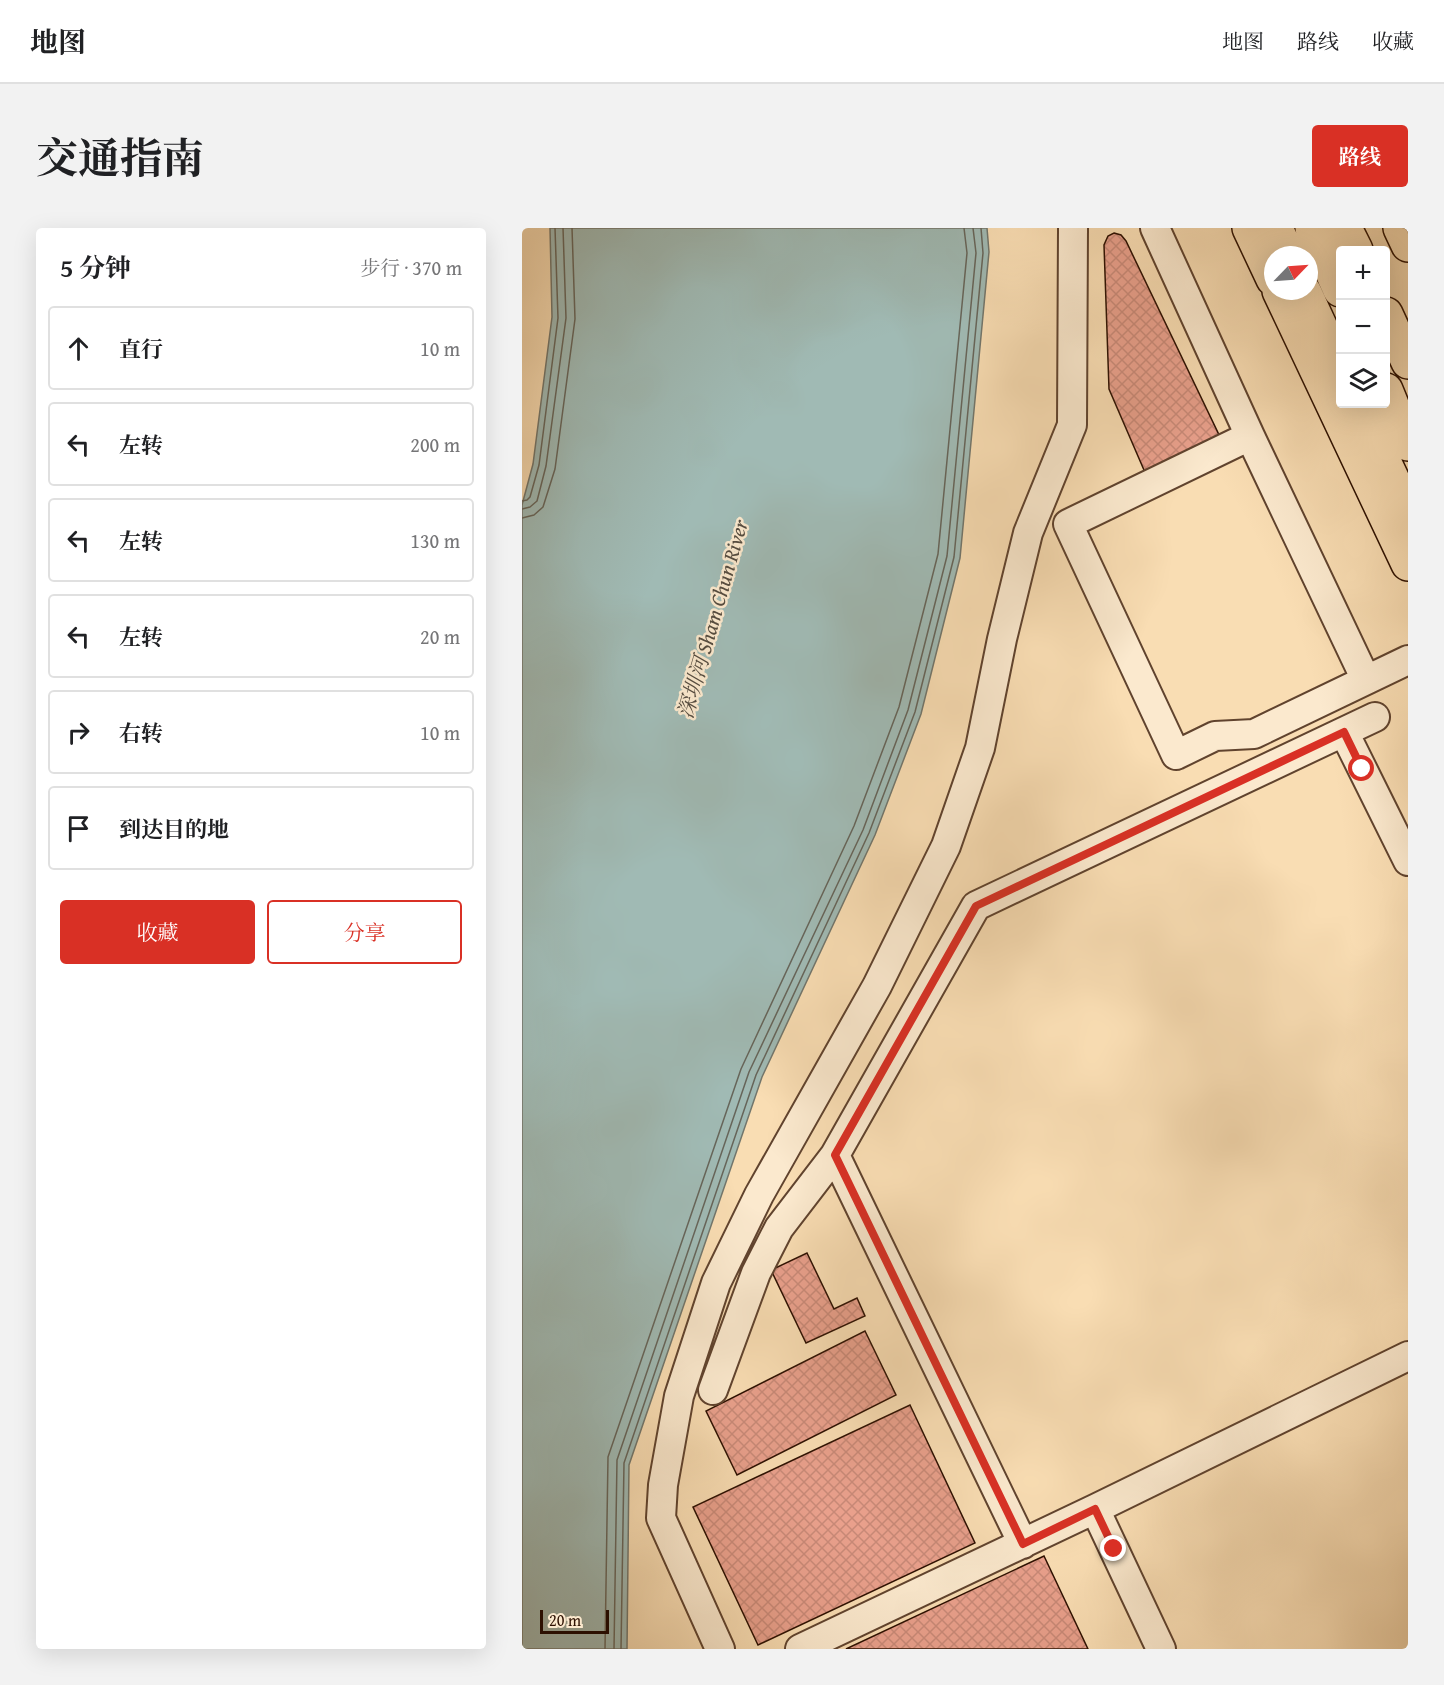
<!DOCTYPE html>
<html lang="zh">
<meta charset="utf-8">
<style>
:root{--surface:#fff;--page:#f2f2f2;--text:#202124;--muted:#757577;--line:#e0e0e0;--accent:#d93025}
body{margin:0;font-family:"Gentium Book Plus","Noto Serif SC",serif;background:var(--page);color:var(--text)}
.controls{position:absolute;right:18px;top:18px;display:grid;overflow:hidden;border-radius:6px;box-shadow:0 6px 24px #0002}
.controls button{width:54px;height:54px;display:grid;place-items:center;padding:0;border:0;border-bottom:2px solid var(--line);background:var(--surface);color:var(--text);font:30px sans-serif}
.compass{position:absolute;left:742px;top:18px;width:54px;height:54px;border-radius:50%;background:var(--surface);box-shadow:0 6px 24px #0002;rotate:65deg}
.scale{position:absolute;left:18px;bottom:15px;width:69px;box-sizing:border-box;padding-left:6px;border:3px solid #2d1001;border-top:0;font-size:16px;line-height:21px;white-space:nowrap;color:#2d1001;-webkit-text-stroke:4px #fbe9ce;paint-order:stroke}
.stop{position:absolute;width:18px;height:18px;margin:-14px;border:4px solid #d93025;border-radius:50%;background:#fff}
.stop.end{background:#d93025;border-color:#fff;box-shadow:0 2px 6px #0008}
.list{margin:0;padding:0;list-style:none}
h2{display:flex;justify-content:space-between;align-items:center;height:78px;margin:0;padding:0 24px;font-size:26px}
h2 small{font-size:20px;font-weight:400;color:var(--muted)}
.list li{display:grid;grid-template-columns:39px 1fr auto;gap:18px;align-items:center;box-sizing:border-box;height:84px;margin:0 12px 12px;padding:0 12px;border:2px solid var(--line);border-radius:6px}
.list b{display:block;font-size:22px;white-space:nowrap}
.list em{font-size:20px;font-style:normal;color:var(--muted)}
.actions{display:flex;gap:12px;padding:18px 24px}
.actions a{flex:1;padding:14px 0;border:2px solid var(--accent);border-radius:6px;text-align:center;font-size:21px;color:var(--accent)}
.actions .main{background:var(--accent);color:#fff}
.icon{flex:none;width:33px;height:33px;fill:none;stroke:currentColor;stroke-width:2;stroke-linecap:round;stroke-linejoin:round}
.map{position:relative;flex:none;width:886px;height:1421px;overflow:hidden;border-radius:6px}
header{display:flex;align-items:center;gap:36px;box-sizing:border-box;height:84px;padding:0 30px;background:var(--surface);border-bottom:2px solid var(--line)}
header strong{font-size:28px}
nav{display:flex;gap:33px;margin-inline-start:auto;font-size:21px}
.intro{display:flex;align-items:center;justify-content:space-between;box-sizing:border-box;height:144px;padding:0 36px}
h1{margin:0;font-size:42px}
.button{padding:15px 27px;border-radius:6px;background:var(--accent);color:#fff;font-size:21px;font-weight:700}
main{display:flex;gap:36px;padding:0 36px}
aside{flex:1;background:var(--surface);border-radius:6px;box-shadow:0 6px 24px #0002}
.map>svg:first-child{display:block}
.water{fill:#a0bab4;stroke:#72766c;stroke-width:1.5}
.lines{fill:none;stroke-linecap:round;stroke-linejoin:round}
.shore{stroke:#66655a;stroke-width:1.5}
.building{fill:url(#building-cross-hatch);stroke:#2d1001;stroke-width:1.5}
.minor-casing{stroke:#60432e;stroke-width:32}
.major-casing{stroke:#2d1001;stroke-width:36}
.highway-casing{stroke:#2d1001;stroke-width:36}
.minor{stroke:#fbe9ce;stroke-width:28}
.major{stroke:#f9ddb3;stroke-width:33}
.highway{stroke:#f9ddb3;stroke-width:33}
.route{stroke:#d93025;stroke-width:8}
.labels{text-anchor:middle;stroke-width:5;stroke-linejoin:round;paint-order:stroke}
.water-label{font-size:21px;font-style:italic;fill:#554c40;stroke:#fbe9ce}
</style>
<header>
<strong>地图</strong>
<nav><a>地图</a><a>路线</a><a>收藏</a></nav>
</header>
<div class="intro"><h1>交通指南</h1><a class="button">路线</a></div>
<main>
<aside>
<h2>5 分钟<small>步行 · 370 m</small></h2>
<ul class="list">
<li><svg class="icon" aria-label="ahead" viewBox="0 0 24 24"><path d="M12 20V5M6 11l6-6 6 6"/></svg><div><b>直行</b></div><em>10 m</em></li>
<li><svg class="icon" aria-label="left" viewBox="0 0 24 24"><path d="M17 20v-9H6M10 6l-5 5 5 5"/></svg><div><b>左转</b></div><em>200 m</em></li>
<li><svg class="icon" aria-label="left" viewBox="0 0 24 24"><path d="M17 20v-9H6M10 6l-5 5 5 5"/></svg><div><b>左转</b></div><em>130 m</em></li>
<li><svg class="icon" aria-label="left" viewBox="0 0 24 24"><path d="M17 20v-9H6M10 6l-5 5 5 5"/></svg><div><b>左转</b></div><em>20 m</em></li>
<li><svg class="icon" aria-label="right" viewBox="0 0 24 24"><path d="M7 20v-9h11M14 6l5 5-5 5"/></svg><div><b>右转</b></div><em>10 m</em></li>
<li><svg class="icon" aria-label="arrive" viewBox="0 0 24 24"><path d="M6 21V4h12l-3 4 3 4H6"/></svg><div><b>到达目的地</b></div></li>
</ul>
<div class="actions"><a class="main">收藏</a><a>分享</a></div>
</aside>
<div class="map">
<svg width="886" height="1421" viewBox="0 0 886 1421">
<defs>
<pattern id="building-cross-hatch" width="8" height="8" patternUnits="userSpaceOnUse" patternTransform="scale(1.5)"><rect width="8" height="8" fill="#e9a08c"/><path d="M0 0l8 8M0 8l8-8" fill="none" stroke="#c88977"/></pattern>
</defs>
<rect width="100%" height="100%" fill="#f9ddb3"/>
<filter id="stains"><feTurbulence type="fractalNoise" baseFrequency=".00333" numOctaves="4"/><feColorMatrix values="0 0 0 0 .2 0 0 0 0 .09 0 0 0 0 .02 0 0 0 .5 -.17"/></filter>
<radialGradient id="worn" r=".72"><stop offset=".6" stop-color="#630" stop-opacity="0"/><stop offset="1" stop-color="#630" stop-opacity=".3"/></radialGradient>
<path class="water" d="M28 0H465L467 24 438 330 399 486 353 607 240 849 107 1237 105 1421H0V277L11 236 30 89Z"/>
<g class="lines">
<path class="shore" d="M0 273 5 272 8 269 17 237 36 90 33 0
M0 281 8 279 15 273 24 238 44 90 41 0
M0 290 12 287 21 279 33 241 53 91 50 0
M83 1421 86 1229 219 841 332 598 377 479 416 326 445 25 442 0
M92 1421 95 1232 227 844 341 602 386 482 425 328 454 25 451 0
M99 1421 102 1235 234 847 347 605 393 484 432 329 461 25 459 0"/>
</g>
<path class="building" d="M592 5 599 7 604 13 699 211 625 249 587 161 582 17 586 8Z
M285 1025 312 1081 335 1070 343 1088 284 1115 249 1042Z
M343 1103 374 1167 215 1247 184 1183Z
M388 1177 453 1315 236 1417 171 1279Z
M522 1328 566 1421H324Z"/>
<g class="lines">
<defs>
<path id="minor" d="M633 0 728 208 844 452
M728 208 546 296 654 527 693 508 732 506 886 432
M822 504 886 633
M313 927 501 1316
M191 1162 234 1045 257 1000 313 927 454 678 853 489
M573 1281 639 1421
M198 1421 139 1290 141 1257 157 1168 194 1055 237 967 355 758 424 618 458 520 480 411 506 305 550 197 551 0
M278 1421 573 1281 886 1128"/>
<path id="major" d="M727 0 751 51
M757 63 886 336"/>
<path id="highway" d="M754 0 766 27
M790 0 818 62
M823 0 834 22
M878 0 886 17
M782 63 818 141
M864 86 886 134
M864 162 886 216
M835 176 886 284"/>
</defs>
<use href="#minor" class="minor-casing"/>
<use href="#major" class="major-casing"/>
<use href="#highway" class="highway-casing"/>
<use href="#minor" class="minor"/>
<use href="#major" class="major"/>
<use href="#highway" class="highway"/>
</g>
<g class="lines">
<path class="route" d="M592 1321 573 1281 501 1316 313 927 454 678 822 504 840 541"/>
</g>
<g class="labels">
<g class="water-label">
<text transform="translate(191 391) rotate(-74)" y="7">深圳河 Sham Chun River</text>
</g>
</g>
<rect width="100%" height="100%" filter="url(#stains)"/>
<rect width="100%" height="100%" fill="url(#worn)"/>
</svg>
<div class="controls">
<button>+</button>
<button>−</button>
<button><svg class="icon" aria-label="layers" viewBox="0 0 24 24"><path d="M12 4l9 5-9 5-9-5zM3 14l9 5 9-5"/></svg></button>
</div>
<svg class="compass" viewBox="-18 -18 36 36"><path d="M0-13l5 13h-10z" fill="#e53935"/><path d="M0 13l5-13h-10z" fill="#757577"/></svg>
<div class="scale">20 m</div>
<div class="stop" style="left:840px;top:541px"></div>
<div class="stop end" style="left:592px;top:1321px"></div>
</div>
</main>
